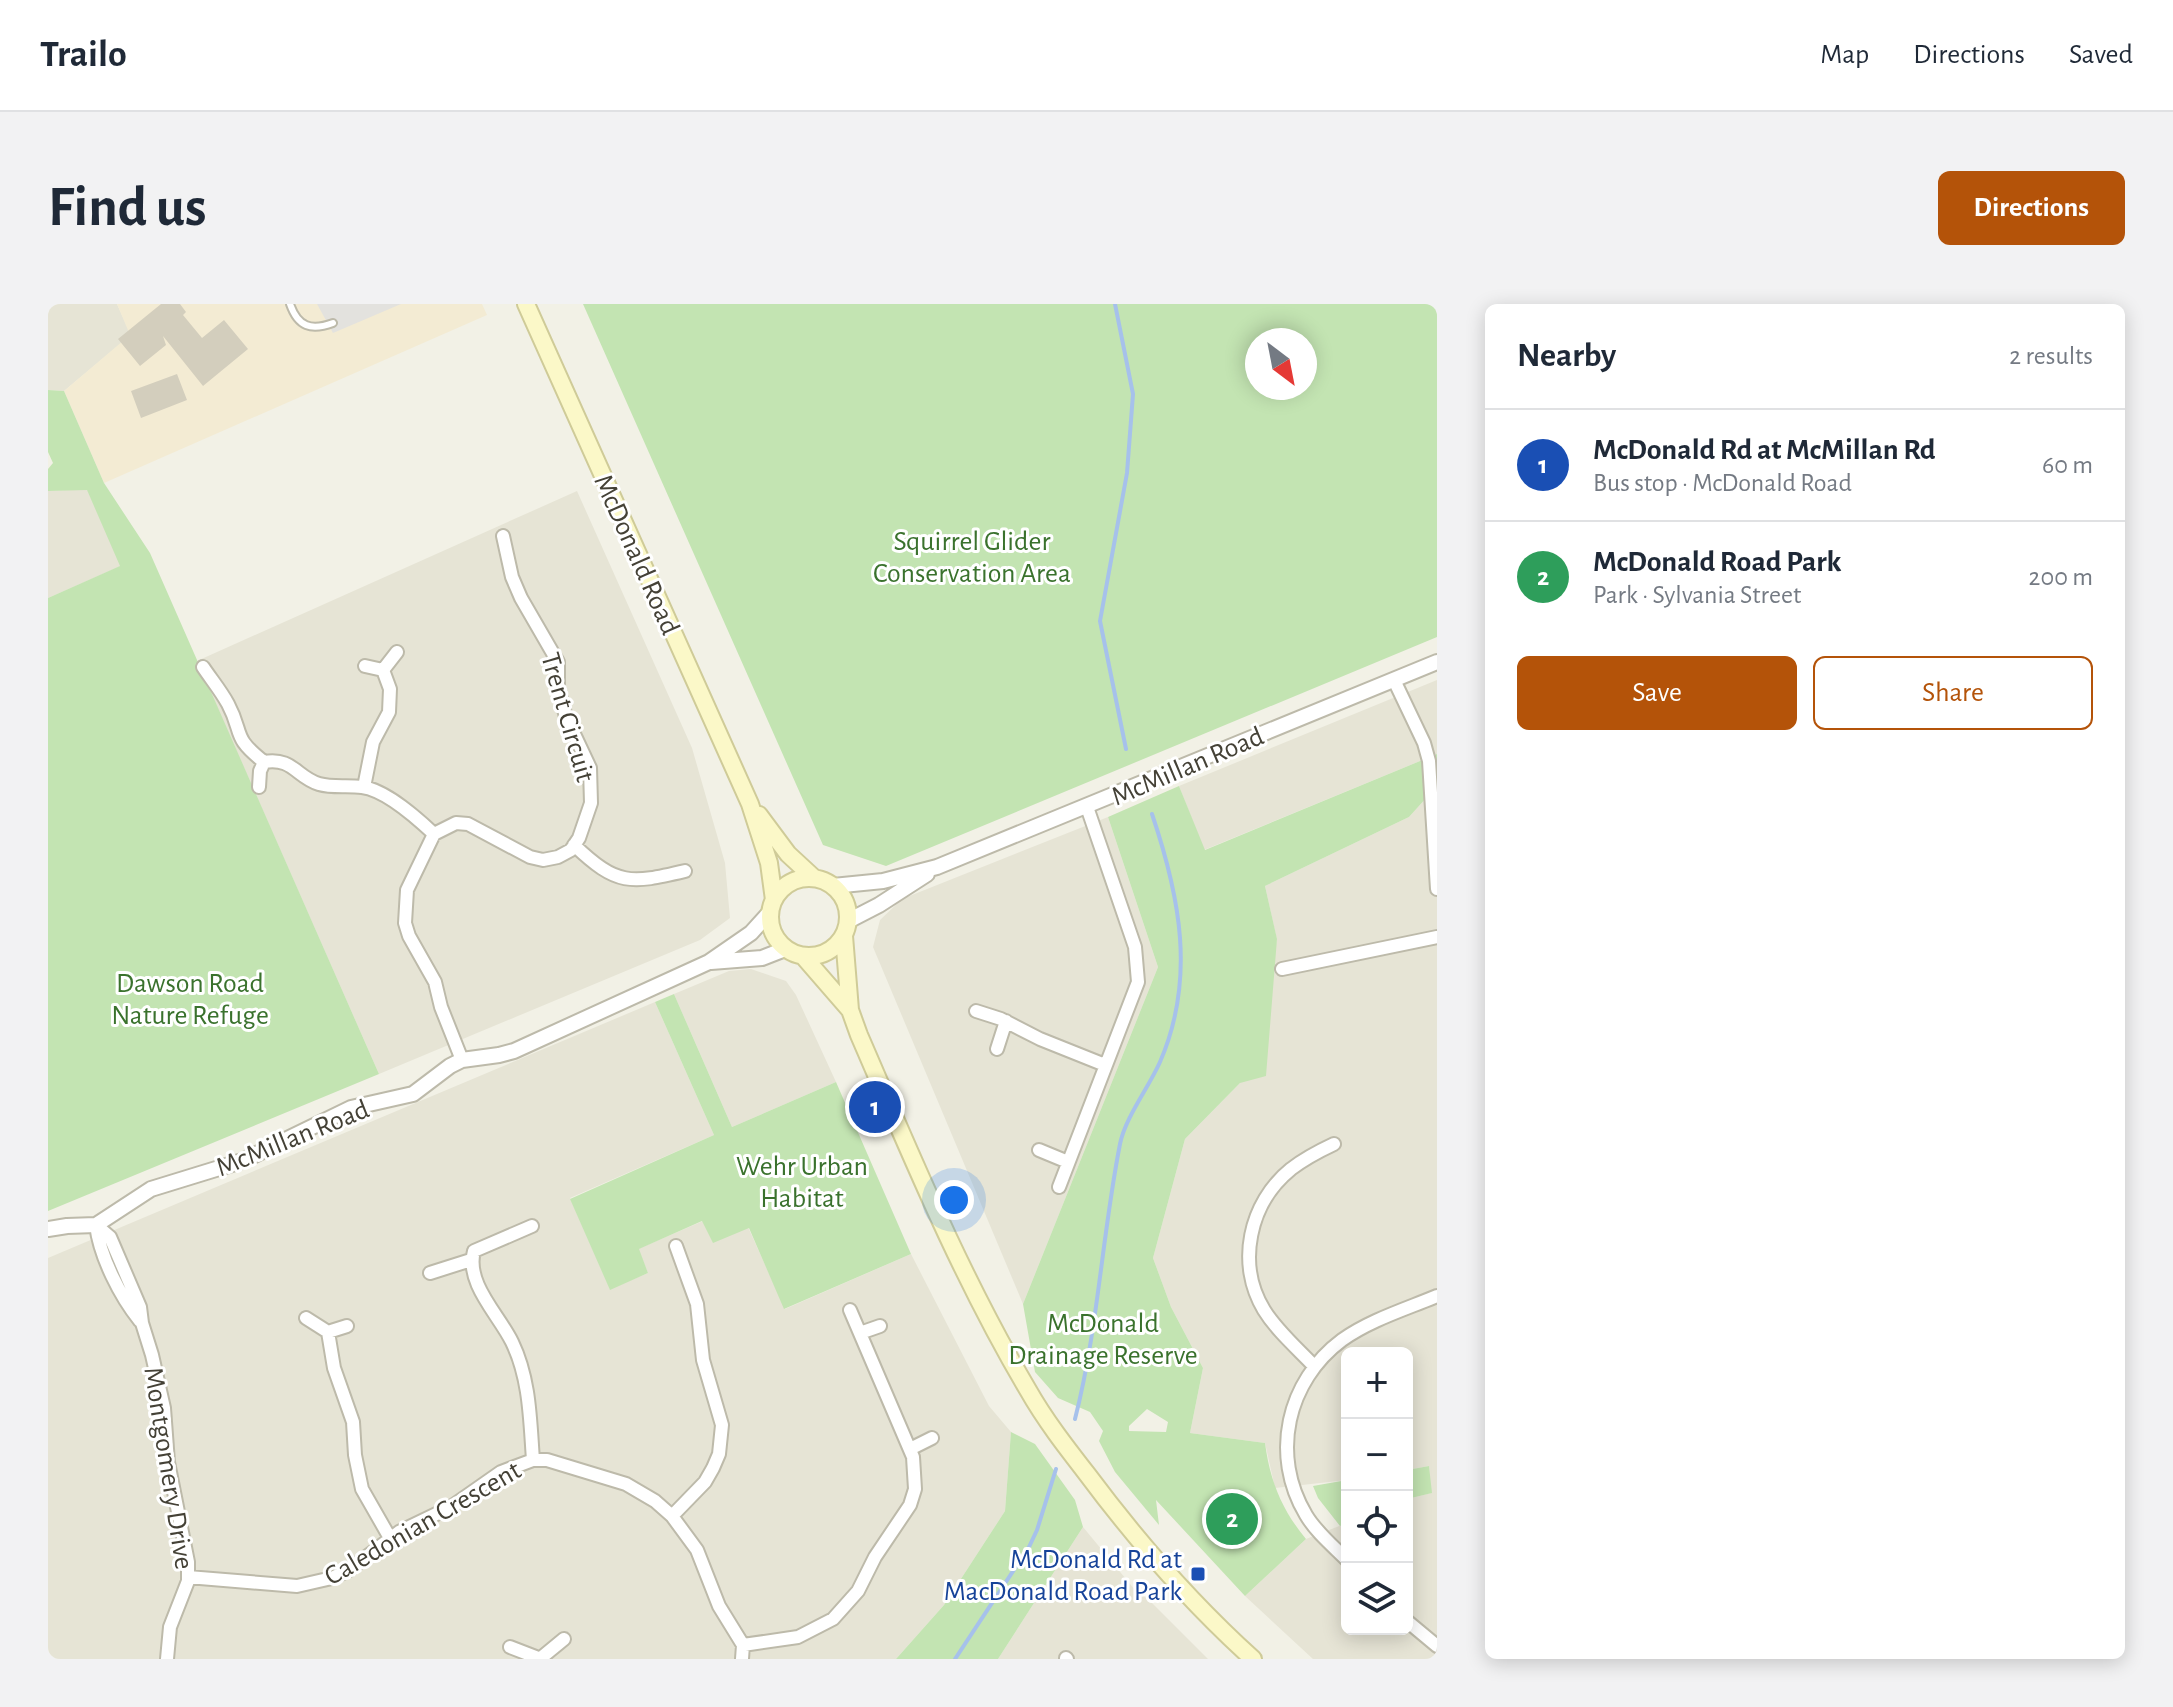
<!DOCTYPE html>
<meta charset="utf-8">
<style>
:root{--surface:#fff;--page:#f2f2f3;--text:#1f2937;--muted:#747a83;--line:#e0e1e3;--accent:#b45309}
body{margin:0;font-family:"Alegreya Sans",sans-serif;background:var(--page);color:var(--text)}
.controls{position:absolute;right:24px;bottom:24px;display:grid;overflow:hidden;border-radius:12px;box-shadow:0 4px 20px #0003}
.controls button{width:72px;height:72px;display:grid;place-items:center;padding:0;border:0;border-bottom:2px solid var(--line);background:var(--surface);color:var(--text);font:40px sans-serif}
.compass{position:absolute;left:1197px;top:24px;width:72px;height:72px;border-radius:50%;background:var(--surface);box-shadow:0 4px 20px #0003;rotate:148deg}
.you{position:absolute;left:906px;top:896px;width:28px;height:28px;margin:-20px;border:6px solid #fff;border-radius:50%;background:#1a73e8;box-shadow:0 0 0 12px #1a73e833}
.badge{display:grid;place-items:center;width:52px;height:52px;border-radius:50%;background:var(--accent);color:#fff;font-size:26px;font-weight:700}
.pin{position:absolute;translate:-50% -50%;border:4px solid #fff;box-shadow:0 2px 8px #0006}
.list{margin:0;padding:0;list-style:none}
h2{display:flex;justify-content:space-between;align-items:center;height:104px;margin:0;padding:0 32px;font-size:34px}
h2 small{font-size:26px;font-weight:400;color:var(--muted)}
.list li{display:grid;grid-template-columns:52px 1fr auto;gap:24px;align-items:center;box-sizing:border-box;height:112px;padding:0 32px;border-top:2px solid var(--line)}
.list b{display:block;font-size:30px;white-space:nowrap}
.list p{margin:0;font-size:26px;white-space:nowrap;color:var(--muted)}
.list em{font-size:26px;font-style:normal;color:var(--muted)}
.actions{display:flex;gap:16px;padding:24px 32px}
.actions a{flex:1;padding:18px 0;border:2px solid var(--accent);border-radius:12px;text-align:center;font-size:28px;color:var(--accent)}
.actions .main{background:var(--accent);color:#fff}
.icon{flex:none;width:44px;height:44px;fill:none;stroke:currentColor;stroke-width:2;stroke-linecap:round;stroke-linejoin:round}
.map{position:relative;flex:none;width:1389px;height:1355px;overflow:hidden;border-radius:12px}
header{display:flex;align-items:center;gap:48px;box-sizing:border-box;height:112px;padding:0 40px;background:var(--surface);border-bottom:2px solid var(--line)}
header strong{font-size:38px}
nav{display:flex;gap:44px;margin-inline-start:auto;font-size:28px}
.intro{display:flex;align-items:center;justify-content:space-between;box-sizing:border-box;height:192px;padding:0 48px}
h1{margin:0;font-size:56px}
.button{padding:20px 36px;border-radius:12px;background:var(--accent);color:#fff;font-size:28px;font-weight:700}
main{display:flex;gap:48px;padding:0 48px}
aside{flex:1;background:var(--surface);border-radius:12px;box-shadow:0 4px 20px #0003}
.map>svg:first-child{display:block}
.residential{fill:#e6e4d5}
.commercial{fill:#f3ebd3}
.green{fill:#c3e4b2;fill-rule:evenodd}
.parking{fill:#e3e2de}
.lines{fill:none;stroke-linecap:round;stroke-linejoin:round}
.stream{stroke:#a6c1eb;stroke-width:4}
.building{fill:#d3cebd}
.service-casing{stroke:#bdbaaa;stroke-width:10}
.minor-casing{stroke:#bdbaaa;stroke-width:16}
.tertiary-casing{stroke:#bdbaaa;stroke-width:18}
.secondary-casing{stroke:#cfcb98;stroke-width:20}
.service{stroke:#fff;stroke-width:6}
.minor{stroke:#fff;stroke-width:12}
.tertiary{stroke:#fff;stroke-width:14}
.secondary{stroke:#fbf8c8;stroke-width:16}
.transit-dot{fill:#1a4fb4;stroke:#fff;stroke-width:3}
.labels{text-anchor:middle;stroke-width:6;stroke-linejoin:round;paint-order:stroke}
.park-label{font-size:28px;fill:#3a722d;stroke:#fff}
.street-label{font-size:28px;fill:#444136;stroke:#fff}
.transit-label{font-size:28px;fill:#164399;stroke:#fff;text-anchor:end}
</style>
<header>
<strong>Trailo</strong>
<nav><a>Map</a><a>Directions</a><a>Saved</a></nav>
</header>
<div class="intro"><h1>Find us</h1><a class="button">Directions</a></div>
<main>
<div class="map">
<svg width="1389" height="1355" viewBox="0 0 1389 1355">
<rect width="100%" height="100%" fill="#f2f1e6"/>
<path class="residential" d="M0 0H69L83 31 16 87 0 86Z
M39 185 73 262 0 294V187Z
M529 187 644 444 677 559 682 614 652 636 331 770 149 357Z
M1389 376V450L1156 546 1131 482Z
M1389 482V1355H1265L1197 1292 1258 1235 1299 1219V1325H1359V1195L1383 1189 1381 1162 1359 1166V1049H1299V1176L1227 1184 1217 1139 1142 1129 1155 1064 1123 1003 1105 954 1137 835 1192 779 1229 636 1217 582 1361 513Z
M1060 513 1110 663 975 1000 825 643 832 616 854 595Z
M703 665 738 677 748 691 788 778 684 823 626 690 681 667Z
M607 698 666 831 522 894 562 985 600 969 590 945 655 917 700 923 737 1005 863 950 941 1102 963 1128 957 1207 896 1301 848 1355H0V954Z
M1035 1223 1087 1286 1100 1295 1160 1355H950Z"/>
<path class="commercial" d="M69 0H434L439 11 56 179 16 87 82 31Z"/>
<path class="green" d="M535 0H1389V333L838 562 775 541ZM1209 36H1257V84H1209Z
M0 86 16 87 56 179 102 249 331 770 0 907V294L72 262 39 186 0 187V165L5 159 0 148Z
M1389 450V482L1361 513 1217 582 1229 635 1218 772 1192 779 1137 835 1105 954 1123 1003 1155 1064 1142 1129 1217 1139C1222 1177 1234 1206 1258 1235L1197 1292 1108 1196 1111 1221 1067 1168 1051 1137 1055 1127 1042 1108 1010 1094 987 1068 975 1000 1110 663 1060 513 1131 482 1157 546ZM1099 1105 1120 1118 1118 1128 1081 1127V1122Z
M626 690 684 823 788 778 863 950 736 1005 701 924 665 939 654 917 591 945 600 969 562 986 522 895 666 831 607 698Z
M963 1128 987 1140 1027 1196 1035 1223 950 1355H848L896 1301 957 1207Z
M1381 1162 1384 1189 1359 1195V1166Z
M1299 1176V1219L1292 1222 1270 1194 1265 1182Z"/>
<path class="parking" d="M269 0H353L285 29Z"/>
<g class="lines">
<path class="stream" d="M1067 0 1085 90 1079 169 1052 317 1078 445
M1027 1115C1050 1025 1054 931 1072 840 1077 814 1101 783 1112 758 1148 675 1132 593 1104 510
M907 1355 981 1243 989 1226 1008 1165"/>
</g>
<path class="building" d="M113 0H132L138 8 135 11 154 34 176 16 200 45 155 82 115 32 118 41 92 62 70 35Z
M129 70 139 96 93 114 83 87Z"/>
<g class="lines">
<defs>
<path id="service" d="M242 0C250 23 263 27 285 19"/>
<path id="minor" d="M317 362 335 366
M155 363C163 375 173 387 180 400 196 430 183 432 216 458 245 453 248 473 271 480 285 484 299 481 314 483 338 486 369 514 386 530
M1346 376 1376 439 1381 457 1389 585
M211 483 212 467 216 458
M316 483 325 438 341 408 342 385 335 366 349 348
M386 530 408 519 420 520 482 553 495 556 510 553 523 546 531 534 543 499 542 464 518 413 510 383V358L473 294 464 273 455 232
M386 530 359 586 357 619 361 632 387 678 393 703 414 756
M526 541C569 582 582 580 637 567
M1234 665 1389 633
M928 707 953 715 992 735 1057 761
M949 745 958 717
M991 846 1020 858
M1011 883 1090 678 1087 643 1039 503
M48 921 62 933 92 1003 94 1019 104 1051 116 1104 120 1158 140 1258V1277L122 1323 119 1355
M48 921C52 953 72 992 92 1017
M484 922 426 947C417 979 451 1011 464 1038 482 1075 482 1116 485 1156
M382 969 423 956
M258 1014 280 1028 286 1064 305 1118 307 1151 314 1185 342 1234
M280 1028 299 1022
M812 1029 832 1022
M1266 1062C1249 1044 1229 1027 1216 1006 1188 960 1201 899 1243 865 1256 855 1271 847 1286 840
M862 1145 884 1134
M624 1212 657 1178 665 1164 671 1150 674 1121 655 1056 649 1000 628 942
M1299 1256C1285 1242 1268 1228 1258 1211 1222 1151 1239 1077 1294 1036 1322 1016 1358 1005 1389 992
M140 1273 249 1282 284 1274 301 1266 351 1228 403 1203 453 1168 485 1156H499L578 1180 607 1197 624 1212 649 1246 671 1302 695 1341 694 1355
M1359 1317 1389 1342
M695 1341 750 1333 785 1315 810 1287 827 1253 862 1201 867 1185 865 1153 802 1006
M462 1343 493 1355
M493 1354 516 1335
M1018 1354 1019 1355"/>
<path id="tertiary" d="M785 582 835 577 889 563 1389 358
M800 617 831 601 879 570
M663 658 714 654 737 645
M0 925 19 922 48 921 103 885 194 857 303 804 365 790 402 762 414 756 451 751 466 747 661 658 703 629 722 608"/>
<path id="secondary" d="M478 0 702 500 721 559 726 596
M711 511 740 550 766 574
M722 613a39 39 0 1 1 78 0a39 39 0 1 1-78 0Z
M796 632 802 706 811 731C863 851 913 973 980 1086 997 1116 1018 1143 1039 1170 1089 1237 1143 1299 1205 1355
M755 652 801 705"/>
</defs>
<use href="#service" class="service-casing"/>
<use href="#minor" class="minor-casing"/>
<use href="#tertiary" class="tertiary-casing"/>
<use href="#secondary" class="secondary-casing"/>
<use href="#service" class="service"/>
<use href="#minor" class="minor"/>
<use href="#tertiary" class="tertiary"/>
<use href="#secondary" class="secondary"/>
</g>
<rect class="transit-dot" x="1142" y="1262" width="16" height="16" rx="4"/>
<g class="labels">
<g class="park-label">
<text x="924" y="246">Squirrel Glider<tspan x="924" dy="32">Conservation Area</tspan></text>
<text x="142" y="688">Dawson Road<tspan x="142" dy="32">Nature Refuge</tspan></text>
<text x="754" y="871">Wehr Urban<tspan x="754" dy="32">Habitat</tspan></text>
<text x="1055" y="1028">McDonald<tspan x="1055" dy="32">Drainage Reserve</tspan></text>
</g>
<g class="street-label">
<text transform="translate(590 250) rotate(66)" y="10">McDonald Road</text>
<text transform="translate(521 413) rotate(74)" y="10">Trent Circuit</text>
<text transform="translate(1139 461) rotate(-23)" y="10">McMillan Road</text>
<text transform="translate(244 833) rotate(-22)" y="10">McMillan Road</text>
<text transform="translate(122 1164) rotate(81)" y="10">Montgomery Drive</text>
<text transform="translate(374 1218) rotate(-30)" y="10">Caledonian Crescent</text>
</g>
<g class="transit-label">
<text x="1134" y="1264">McDonald Rd at<tspan x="1134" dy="32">MacDonald Road Park</tspan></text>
</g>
</g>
</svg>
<div class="controls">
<button>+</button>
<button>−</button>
<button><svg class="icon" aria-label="locate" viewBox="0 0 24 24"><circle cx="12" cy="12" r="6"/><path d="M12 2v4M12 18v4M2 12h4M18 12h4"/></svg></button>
<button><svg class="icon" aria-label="layers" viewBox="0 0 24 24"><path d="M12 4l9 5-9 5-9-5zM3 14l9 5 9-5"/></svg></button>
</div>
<svg class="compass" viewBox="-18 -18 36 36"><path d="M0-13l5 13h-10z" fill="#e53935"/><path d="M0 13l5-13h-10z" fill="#747a83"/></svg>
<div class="you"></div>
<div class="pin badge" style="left:827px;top:803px;background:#1a4fb4">1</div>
<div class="pin badge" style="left:1184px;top:1215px;background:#2e9e5b">2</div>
</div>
<aside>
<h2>Nearby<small>2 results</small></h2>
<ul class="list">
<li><span class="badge" style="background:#1a4fb4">1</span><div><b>McDonald Rd at McMillan Rd</b><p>Bus stop · McDonald Road</p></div><em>60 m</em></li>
<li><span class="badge" style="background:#2e9e5b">2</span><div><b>McDonald Road Park</b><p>Park · Sylvania Street</p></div><em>200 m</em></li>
</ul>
<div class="actions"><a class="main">Save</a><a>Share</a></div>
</aside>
</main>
